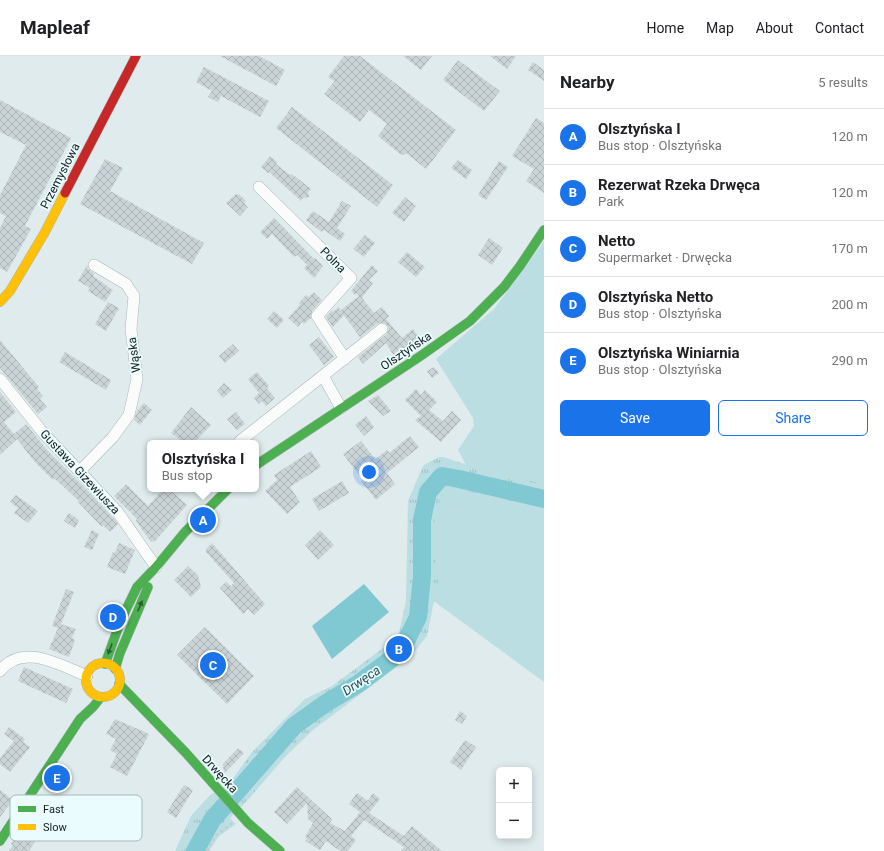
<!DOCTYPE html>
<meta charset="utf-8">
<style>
:root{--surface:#fff;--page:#f2f2f2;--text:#202124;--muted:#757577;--line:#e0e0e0;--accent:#1a73e8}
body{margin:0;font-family:Roboto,sans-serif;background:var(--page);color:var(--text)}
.controls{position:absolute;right:12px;bottom:12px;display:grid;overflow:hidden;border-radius:6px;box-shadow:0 2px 10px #0003}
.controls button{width:36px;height:36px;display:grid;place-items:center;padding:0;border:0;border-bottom:1px solid var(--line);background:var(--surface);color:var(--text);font:20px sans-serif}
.you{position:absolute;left:369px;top:416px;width:14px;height:14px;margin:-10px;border:3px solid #fff;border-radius:50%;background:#1a73e8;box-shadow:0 0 0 6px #1a73e833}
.badge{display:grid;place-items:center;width:26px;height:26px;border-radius:50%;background:var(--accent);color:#fff;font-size:13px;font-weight:700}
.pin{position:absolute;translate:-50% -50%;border:2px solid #fff;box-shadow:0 1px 4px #0006}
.popup{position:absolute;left:147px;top:384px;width:112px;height:52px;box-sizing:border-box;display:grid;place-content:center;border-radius:6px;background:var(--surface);filter:drop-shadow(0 1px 3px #0005);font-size:13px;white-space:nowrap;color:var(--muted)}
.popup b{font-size:15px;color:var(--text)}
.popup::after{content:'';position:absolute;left:50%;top:100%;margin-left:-8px;border:8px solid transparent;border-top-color:var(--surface)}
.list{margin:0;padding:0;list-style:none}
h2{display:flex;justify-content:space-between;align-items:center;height:52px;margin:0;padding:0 16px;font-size:17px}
h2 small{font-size:13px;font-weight:400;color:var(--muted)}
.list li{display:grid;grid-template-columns:26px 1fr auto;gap:12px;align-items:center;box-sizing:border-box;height:56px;padding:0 16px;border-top:1px solid var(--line)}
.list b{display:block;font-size:15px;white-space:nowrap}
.list p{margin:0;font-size:13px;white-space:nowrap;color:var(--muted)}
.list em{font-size:13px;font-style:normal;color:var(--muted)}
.actions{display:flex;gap:8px;padding:12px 16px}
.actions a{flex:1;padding:9px 0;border:1px solid var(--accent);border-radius:6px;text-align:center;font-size:14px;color:var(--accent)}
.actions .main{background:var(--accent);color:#fff}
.map{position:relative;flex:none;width:544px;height:795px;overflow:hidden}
header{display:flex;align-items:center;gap:24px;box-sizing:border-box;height:56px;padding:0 20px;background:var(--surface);border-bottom:1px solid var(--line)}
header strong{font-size:19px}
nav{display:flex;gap:22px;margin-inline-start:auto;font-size:14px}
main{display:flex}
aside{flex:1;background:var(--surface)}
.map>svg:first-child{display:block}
.grass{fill:#bbdee3}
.park{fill:url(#park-tufts)}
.water{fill:#80c8d2}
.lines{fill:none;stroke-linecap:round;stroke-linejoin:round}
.river{stroke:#80c8d2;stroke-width:18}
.building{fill:url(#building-cross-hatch)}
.street-casing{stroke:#acb5b7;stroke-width:12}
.fast-casing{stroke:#acb5b7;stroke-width:10}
.slow-casing{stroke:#acb5b7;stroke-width:10}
.jam-casing{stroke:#acb5b7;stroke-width:10}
.path{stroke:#c6cacb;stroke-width:2;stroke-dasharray:3 3;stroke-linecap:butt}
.street{stroke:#fafcfc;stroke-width:11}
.fast{stroke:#4caf50;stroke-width:9}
.slow{stroke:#ffc107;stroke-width:9}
.jam{stroke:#c62828;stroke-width:9}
.oneway{fill:#2d5e34}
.labels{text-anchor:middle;stroke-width:3.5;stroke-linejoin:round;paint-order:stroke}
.street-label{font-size:12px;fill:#141c1d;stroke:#eafcfe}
.water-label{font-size:13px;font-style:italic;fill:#245056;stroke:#eafcfe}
.key{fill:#eafcfe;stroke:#aab9ba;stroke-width:1}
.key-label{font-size:11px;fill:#141c1d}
</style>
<header>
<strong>Mapleaf</strong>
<nav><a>Home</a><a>Map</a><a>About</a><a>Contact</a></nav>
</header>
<main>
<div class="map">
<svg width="544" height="795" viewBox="0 0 544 795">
<defs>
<pattern id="park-tufts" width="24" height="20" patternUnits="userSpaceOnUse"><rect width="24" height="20" fill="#bbdee3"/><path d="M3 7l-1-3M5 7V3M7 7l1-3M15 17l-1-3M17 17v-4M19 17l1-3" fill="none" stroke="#a0bec2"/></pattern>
<pattern id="building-cross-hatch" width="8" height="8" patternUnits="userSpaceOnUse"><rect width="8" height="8" fill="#cad4d6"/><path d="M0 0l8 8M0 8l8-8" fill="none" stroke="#adb5b7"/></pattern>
</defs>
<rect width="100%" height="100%" fill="#dfebed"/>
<path class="grass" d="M544 185V626L420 535 428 436 466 409 458 394 474 370 473 362 436 303 494 253 525 212Z"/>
<path class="park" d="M439 401H443L486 415 544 428V452L536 451 449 431 443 437 435 457 433 490 438 525 427 580 411 600 313 674 284 702 246 746 230 762 236 768 219 780 209 795H175L191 760 210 739 229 728 252 696 305 643 332 630 398 581 406 545 408 445 422 412 424 409Z"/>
<path class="water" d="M364 528 389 556 332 603 312 570Z"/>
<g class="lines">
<path class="river" d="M195 795 212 764 294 670 326 647 358 628 390 604 404 589 418 561 422 520V464L428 436 442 420 459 423 544 443"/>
</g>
<path class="building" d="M220 0H259L285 14 276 30Z
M344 0H360L456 74 426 113 406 97 404 99 400 98 378 80 387 68 369 54 360 66 324 38 334 26V25L328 21Z
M403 0H432L421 14Z
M490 0H516L507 13Z
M458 4 500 35 484 55 443 24Z
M533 6 544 14V25L528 14Z
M204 11 269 45 260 61 221 40 218 46 208 41 212 35 196 26Z
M0 44 71 82 25 170 31 173 7 216 0 212V172L6 160 0 157V139L26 89 0 76Z
M292 51 393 129 377 151 276 72Z
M536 62 544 67V137L526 125 534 113 512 100Z
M270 100 277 106 276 108 290 119 291 118 296 121 311 133 308 136 309 141 303 142 301 145 269 116 268 117 261 111Z
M105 103 123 112 110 135 204 187 192 208 80 148Z
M458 104 472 114 466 123 451 112Z
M499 105 508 111 486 144 478 139Z
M236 138 238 139 239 138 246 145 244 147 248 151 240 160 226 147Z
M405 141 416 150 404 166 392 157Z
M342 145 351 150 337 172 345 178 340 185 324 174 322 176 306 164 313 155 329 166Z
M274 162 314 203 315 202 323 210 314 222 304 212 307 209 297 199 294 201 272 178 267 183 260 176Z
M365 179 375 187 364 201 353 193Z
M489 182 503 192 492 209 478 199Z
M407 196 425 211 416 221 398 206Z
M87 209 88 213 94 217 93 220 113 234 105 246 88 235 90 232 78 225Z
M372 209 378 215 369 224 373 227 362 242 374 257 382 251 389 260 386 263 402 282 413 273 422 285 397 305 386 287 363 308 358 301 387 278 389 272 385 267H378L360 281 343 258 344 259 333 271 326 261 332 254 333 256 338 251 341 254 359 240 357 237 355 239 351 235Z
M314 236 322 244 312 255 311 262 304 268 302 266 298 271 288 262 300 249 299 247 306 239 309 241Z
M108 246 119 252 106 275 95 268Z
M274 255 284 264 277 272 267 263Z
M319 281 334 301 324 309 309 289Z
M0 284 39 331 37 333 43 340 40 343 47 351 38 358 0 312Z
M233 288 239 295 225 307 219 300Z
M65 296 111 324 106 334 59 306Z
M434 311 439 317 432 322 427 315Z
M257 316 269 330 267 332 275 342 266 350 262 345 259 348 254 342 259 337 248 323Z
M224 327 232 334 223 342 217 335Z
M416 333 421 339 425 334 437 346 429 354 443 365 452 355 461 364 441 386 415 364 421 360 405 344Z
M0 336 16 356 4 366 14 378 26 368 47 394 93 440 115 464 118 468 110 476 103 469 102 471 78 446 79 445 54 422 53 424 34 405 17 383 0 399Z
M378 339 391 355 383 360 368 345Z
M144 347 152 354 140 369 134 364 137 355Z
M191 351 211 369 194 387H176L180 383 171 377Z
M236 356 245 368 237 374 227 363Z
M366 360 374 371 364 380 355 369Z
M410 380 419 391 387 417 395 428 376 444 361 425 362 423 343 398 361 385 375 403 387 394 389 397Z
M311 395 321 411 290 431 300 446 287 458 265 435 277 424 274 419Z
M342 425 349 437 319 455 312 443Z
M126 428 148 450 163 433H169L187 449 155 485 151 486 136 465 137 463 131 457 132 454 130 456 114 440Z
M16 439 38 455 28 467 14 457 18 452 10 446Z
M69 457 79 464 75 472 64 465Z
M92 474 99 478 92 494 84 491Z
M320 474 334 489 318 504 305 489Z
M119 487 135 494 125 518 107 511 113 496 115 497Z
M212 487 265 548 254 559 248 553 243 558 220 532 226 526 231 530 234 527 206 496V493Z
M188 510 198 519 201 531 191 541 174 524Z
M66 533 74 536 61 568 76 573 72 582 75 584 69 601 49 593 58 572 52 570Z
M205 571 254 620 227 648 177 599Z
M24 611 73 633 66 647 18 625Z
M460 655 467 660 462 668 455 664Z
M115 663 149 678 127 720 110 711 117 698 110 694 116 683 106 678Z
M9 671 25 683 23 686 30 691 10 716 0 708V702L14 685 4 678Z
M465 684 476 691 461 714 450 706Z
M238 692 244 697 224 718 223 708Z
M184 729 193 734 176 762 167 756Z
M297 731 332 763 330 767 345 775 360 756 349 748 357 737 368 745 373 737 380 743 369 757 404 780 412 770 442 795H401L404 791 364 764 351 780 356 784 348 795H340L326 785 320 794 305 785 307 782 305 781 313 767 308 763 307 747 287 768 274 756Z
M0 734 13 744 0 761Z
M22 771 38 781 29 795H9L13 789 11 788Z"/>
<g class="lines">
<defs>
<path id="street" d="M259 131 351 222 317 260 345 303
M323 320 341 352
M0 323 44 378 117 455 156 511
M241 387 240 385 382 273
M80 415 113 381 129 359 137 323 131 273 134 240 126 228 94 209
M0 615C22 586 60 609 87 620"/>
<path id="fast" d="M256 409 422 299 470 265 504 231 520 210 544 174
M105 608 121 564 137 531 156 511 185 476 228 433
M115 613 120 597 148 531
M119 628 186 697 248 767 280 795
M0 785 80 663 93 651 101 641"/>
<path id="slow" d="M0 246 10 235 45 176 65 137
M86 624a17 17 0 1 1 34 0a17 17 0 1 1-34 0Z"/>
<path id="jam" d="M65 137 136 0"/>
</defs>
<use href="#street" class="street-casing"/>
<use href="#fast" class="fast-casing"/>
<use href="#slow" class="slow-casing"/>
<use href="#jam" class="jam-casing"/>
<path class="path" d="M206 795 217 779 232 767"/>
<use href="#street" class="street"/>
<use href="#fast" class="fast"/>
<use href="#slow" class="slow"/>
<use href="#jam" class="jam"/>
</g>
<defs><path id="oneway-solid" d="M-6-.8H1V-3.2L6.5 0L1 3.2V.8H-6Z"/></defs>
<g class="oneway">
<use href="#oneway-solid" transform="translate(140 550) rotate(-67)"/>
<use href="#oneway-solid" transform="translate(110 593) rotate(110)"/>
</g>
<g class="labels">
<g class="street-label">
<text transform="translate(60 120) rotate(-63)" y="4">Przemysłowa</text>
<text transform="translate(333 204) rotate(45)" y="4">Polna</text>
<text transform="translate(406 295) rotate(-34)" y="4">Olsztyńska</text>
<text transform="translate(134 299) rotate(-97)" y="4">Wąska</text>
<text transform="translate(80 416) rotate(47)" y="4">Gustawa Gizewiusza</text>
<text transform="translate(220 718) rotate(48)" y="4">Drwęcka</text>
</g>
<g class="water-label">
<text transform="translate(361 624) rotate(-34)" y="5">Drwęca</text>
</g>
</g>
<rect x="10" y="739" width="132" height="46" rx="6" class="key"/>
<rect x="18" y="750" width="18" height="6" fill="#4caf50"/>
<rect x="18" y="768" width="18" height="6" fill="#ffc107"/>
<g class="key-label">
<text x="43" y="757">Fast</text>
<text x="43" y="775">Slow</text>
</g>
</svg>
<div class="controls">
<button>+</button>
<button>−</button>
</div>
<div class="you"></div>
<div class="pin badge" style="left:203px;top:464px">A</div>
<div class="popup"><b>Olsztyńska I</b>Bus stop</div>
<div class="pin badge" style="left:399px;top:593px">B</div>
<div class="pin badge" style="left:213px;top:609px">C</div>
<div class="pin badge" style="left:113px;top:561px">D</div>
<div class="pin badge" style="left:57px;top:722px">E</div>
</div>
<aside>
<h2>Nearby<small>5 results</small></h2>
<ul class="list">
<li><span class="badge">A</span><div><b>Olsztyńska I</b><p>Bus stop · Olsztyńska</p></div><em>120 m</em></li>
<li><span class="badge">B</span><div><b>Rezerwat Rzeka Drwęca</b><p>Park</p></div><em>120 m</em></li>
<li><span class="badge">C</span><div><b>Netto</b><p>Supermarket · Drwęcka</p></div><em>170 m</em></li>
<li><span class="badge">D</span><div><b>Olsztyńska Netto</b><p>Bus stop · Olsztyńska</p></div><em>200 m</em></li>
<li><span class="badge">E</span><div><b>Olsztyńska Winiarnia</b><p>Bus stop · Olsztyńska</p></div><em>290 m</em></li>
</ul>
<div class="actions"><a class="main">Save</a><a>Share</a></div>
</aside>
</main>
